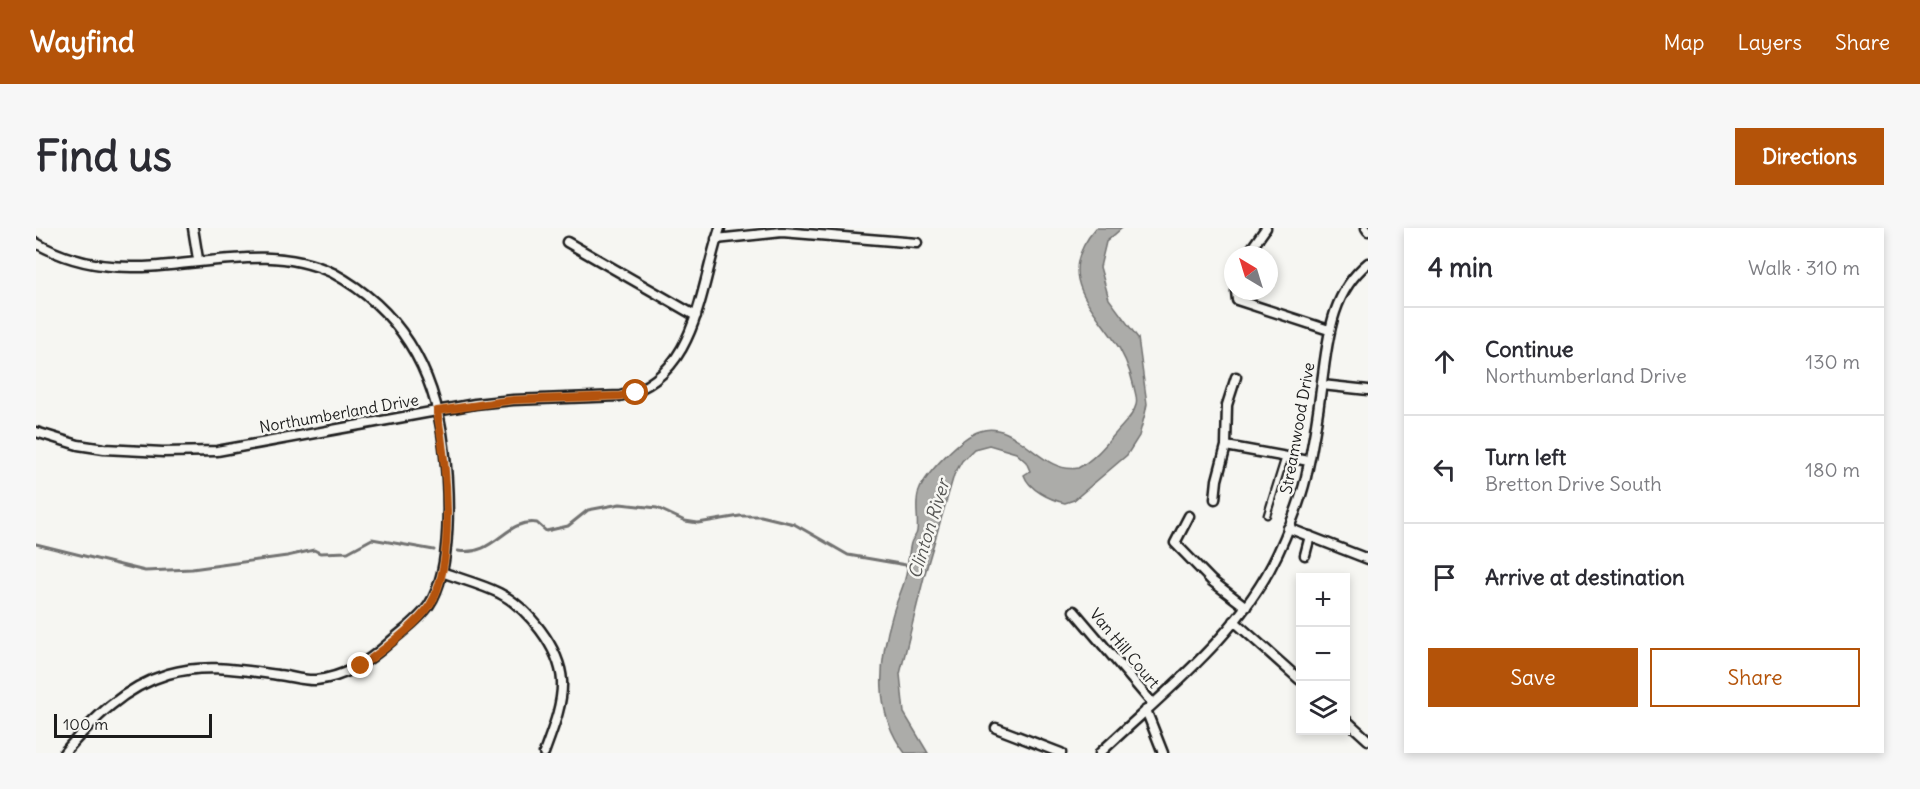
<!DOCTYPE html>
<meta charset="utf-8">
<style>
:root{--surface:#fff;--page:#f7f7f7;--text:#2b2b33;--muted:#7c7c81;--line:#e1e1e2;--accent:#b45309}
body{margin:0;font-family:Delius,sans-serif;background:var(--page);color:var(--text)}
.controls{position:absolute;right:18px;bottom:18px;display:grid;overflow:hidden;border-radius:0px;box-shadow:0 3px 9px #0003}
.controls button{width:54px;height:54px;display:grid;place-items:center;padding:0;border:0;border-bottom:2px solid var(--line);background:var(--surface);color:var(--text);font:30px sans-serif}
.compass{position:absolute;left:1188px;top:18px;width:54px;height:54px;border-radius:50%;background:var(--surface);box-shadow:0 3px 9px #0003;rotate:322deg}
.scale{position:absolute;left:18px;bottom:15px;width:158px;box-sizing:border-box;padding-left:6px;border:3px solid #1c1c1c;border-top:0;font-size:16px;line-height:21px;white-space:nowrap;color:#1c1c1c;-webkit-text-stroke:4px #f6f6f2;paint-order:stroke}
.stop{position:absolute;width:18px;height:18px;margin:-14px;border:4px solid #b45309;border-radius:50%;background:#fff}
.stop.end{background:#b45309;border-color:#fff;box-shadow:0 2px 6px #0008}
.list{margin:0;padding:0;list-style:none}
h2{display:flex;justify-content:space-between;align-items:center;height:78px;margin:0;padding:0 24px;font-size:26px}
h2 small{font-size:20px;font-weight:400;color:var(--muted)}
.list li{display:grid;grid-template-columns:39px 1fr auto;gap:18px;align-items:center;box-sizing:border-box;height:108px;padding:0 24px;border-top:2px solid var(--line)}
.list b{display:block;font-size:22px;white-space:nowrap}
.list p{margin:0;font-size:20px;white-space:nowrap;color:var(--muted)}
.list em{font-size:20px;font-style:normal;color:var(--muted)}
.actions{display:flex;gap:12px;padding:18px 24px}
.actions a{flex:1;padding:14px 0;border:2px solid var(--accent);border-radius:0px;text-align:center;font-size:21px;color:var(--accent)}
.actions .main{background:var(--accent);color:#fff}
.icon{flex:none;width:33px;height:33px;fill:none;stroke:currentColor;stroke-width:2;stroke-linecap:round;stroke-linejoin:round}
.map{position:relative;flex:none;width:1332px;height:525px;overflow:hidden;border-radius:0px}
header{display:flex;align-items:center;gap:36px;box-sizing:border-box;height:84px;padding:0 30px;background:var(--accent);color:#fff}
header strong{font-size:28px}
nav{display:flex;gap:33px;margin-inline-start:auto;font-size:21px}
.intro{display:flex;align-items:center;justify-content:space-between;box-sizing:border-box;height:144px;padding:0 36px}
h1{margin:0;font-size:42px}
.button{padding:15px 27px;border-radius:0px;background:var(--accent);color:#fff;font-size:21px;font-weight:700}
main{display:flex;gap:36px;padding:0 36px}
aside{flex:1;background:var(--surface);border-radius:0px;box-shadow:0 3px 9px #0003}
.map>svg:first-child{display:block}
.water{fill:#acaca9;stroke:#727271;stroke-width:1.5}
.lines{fill:none;stroke-linecap:round;stroke-linejoin:round}
.stream{stroke:#727271;stroke-width:3}
.service-casing{stroke:#1c1c1c;stroke-width:9}
.minor-casing{stroke:#1c1c1c;stroke-width:13}
.service{stroke:#f6f6f2;stroke-width:4.5}
.minor{stroke:#f6f6f2;stroke-width:8}
.route{stroke:#b45309;stroke-width:8}
.labels{text-anchor:middle;stroke-width:5;stroke-linejoin:round;paint-order:stroke}
.street-label{font-size:16px;fill:#1c1c1c;stroke:#f6f6f2}
.water-label{font-size:18px;font-style:italic;fill:#565654;stroke:#f6f6f2}
</style>
<header>
<strong>Wayfind</strong>
<nav><a>Map</a><a>Layers</a><a>Share</a></nav>
</header>
<div class="intro"><h1>Find us</h1><a class="button">Directions</a></div>
<main>
<div class="map">
<svg width="1332" height="525" viewBox="0 0 1332 525">
<rect width="100%" height="100%" fill="#f6f6f2"/>
<filter id="ink" filterUnits="userSpaceOnUse"><feTurbulence type="fractalNoise" baseFrequency=".0167" numOctaves="2"/><feDisplacementMap in="SourceGraphic" scale="12" xChannelSelector="R" yChannelSelector="G"/><feConvolveMatrix kernelMatrix="1 2 1 2 8 2 1 2 1" color-interpolation-filters="sRGB"/></filter>
<g filter="url(#ink)">
<path class="water" d="M1060 0H1086L1070 14 1064 39 1073 71 1102 110 1111 176 1109 186 1103 208 1091 227 1038 272 1029 275C1015 272 993 262 988 247L994 243 990 234 980 225 953 217 938 221 926 233 918 247 888 349 864 446 868 485 892 525H869C837 484 843 432 857 385 860 374 866 363 869 351 872 339 872 327 875 315 876 310 881 308 881 303 883 291 878 275 883 263 890 245 926 208 944 203 981 191 1005 247 1042 240 1057 232 1068 219 1079 206 1086 197 1097 189 1100 177 1102 171 1099 165 1098 159 1094 141 1087 124 1076 109 1050 72 1021 45 1060 0Z"/>
<g class="lines">
<path class="stream" d="M0 316 109 343 156 341 251 328 278 322 284 325 312 324 336 311 398 322
M422 323C459 329 470 290 501 295L510 303 532 298 552 282 584 276 621 280 649 293 662 295 704 288H725L758 296 812 327 870 337"/>
<defs>
<path id="service" d="M1231 287 1249 229"/>
<path id="minor" d="M157 0 162 31
M1330 0 1332 3
M680 11 746 4 881 15
M531 14 660 88
M0 15C101 74 203 0 297 45 365 82 399 143 408 219 413 261 417 341 393 377 383 392 366 403 353 415 332 434 309 449 280 452 268 453 254 448 242 447 206 442 168 435 132 446 88 459 57 491 28 525
M1211 27 1230 0
M1200 63 1201 72 1293 102
M1286 157 1332 162
M0 204 42 217 68 221 127 224 181 223 439 176 477 172 584 168C661 150 663 63 684 0
M1190 218 1273 233
M1179 271 1181 252 1190 218 1191 177 1200 149
M1153 288 1139 315 1176 353 1210 379
M1252 300 1332 331
M1269 327 1274 308
M406 344C424 351 445 356 463 365 491 379 524 420 526 453 527 477 516 503 508 525
M1038 383 1117 476
M1198 393 1264 452
M1110 482 1127 525
M1310 492 1332 512
M960 500 1025 525
M1064 525C1128 464 1204 407 1242 325 1253 301 1264 275 1270 249 1277 218 1282 186 1286 154 1292 110 1295 65 1332 35"/>
</defs>
<use href="#service" class="service-casing"/>
<use href="#minor" class="minor-casing"/>
<use href="#service" class="service"/>
<use href="#minor" class="minor"/>
</g>
</g>
<g class="lines" filter="url(#ink)">
<path class="route" d="M325 438C346 423 380 398 394 377 421 334 410 232 401 183L477 172 584 168 600 165"/>
</g>
<g class="labels">
<g class="street-label">
<text transform="translate(303 185) rotate(-10)" y="6">Northumberland Drive</text>
<text transform="translate(1261 200) rotate(-80)" y="6">Streamwood Drive</text>
<text transform="translate(1089 420) rotate(50)" y="6">Van Hill Court</text>
</g>
<g class="water-label">
<text transform="translate(893 301) rotate(-73)" y="6">Clinton River</text>
</g>
</g>
</svg>
<div class="controls">
<button>+</button>
<button>−</button>
<button><svg class="icon" aria-label="layers" viewBox="0 0 24 24"><path d="M12 4l9 5-9 5-9-5zM3 14l9 5 9-5"/></svg></button>
</div>
<svg class="compass" viewBox="-18 -18 36 36"><path d="M0-13l5 13h-10z" fill="#e53935"/><path d="M0 13l5-13h-10z" fill="#7c7c81"/></svg>
<div class="scale">100 m</div>
<div class="stop" style="left:600px;top:165px"></div>
<div class="stop end" style="left:325px;top:438px"></div>
</div>
<aside>
<h2>4 min<small>Walk · 310 m</small></h2>
<ul class="list">
<li><svg class="icon" aria-label="ahead" viewBox="0 0 24 24"><path d="M12 20V5M6 11l6-6 6 6"/></svg><div><b>Continue</b><p>Northumberland Drive</p></div><em>130 m</em></li>
<li><svg class="icon" aria-label="left" viewBox="0 0 24 24"><path d="M17 20v-9H6M10 6l-5 5 5 5"/></svg><div><b>Turn left</b><p>Bretton Drive South</p></div><em>180 m</em></li>
<li><svg class="icon" aria-label="arrive" viewBox="0 0 24 24"><path d="M6 21V4h12l-3 4 3 4H6"/></svg><div><b>Arrive at destination</b></div></li>
</ul>
<div class="actions"><a class="main">Save</a><a>Share</a></div>
</aside>
</main>
